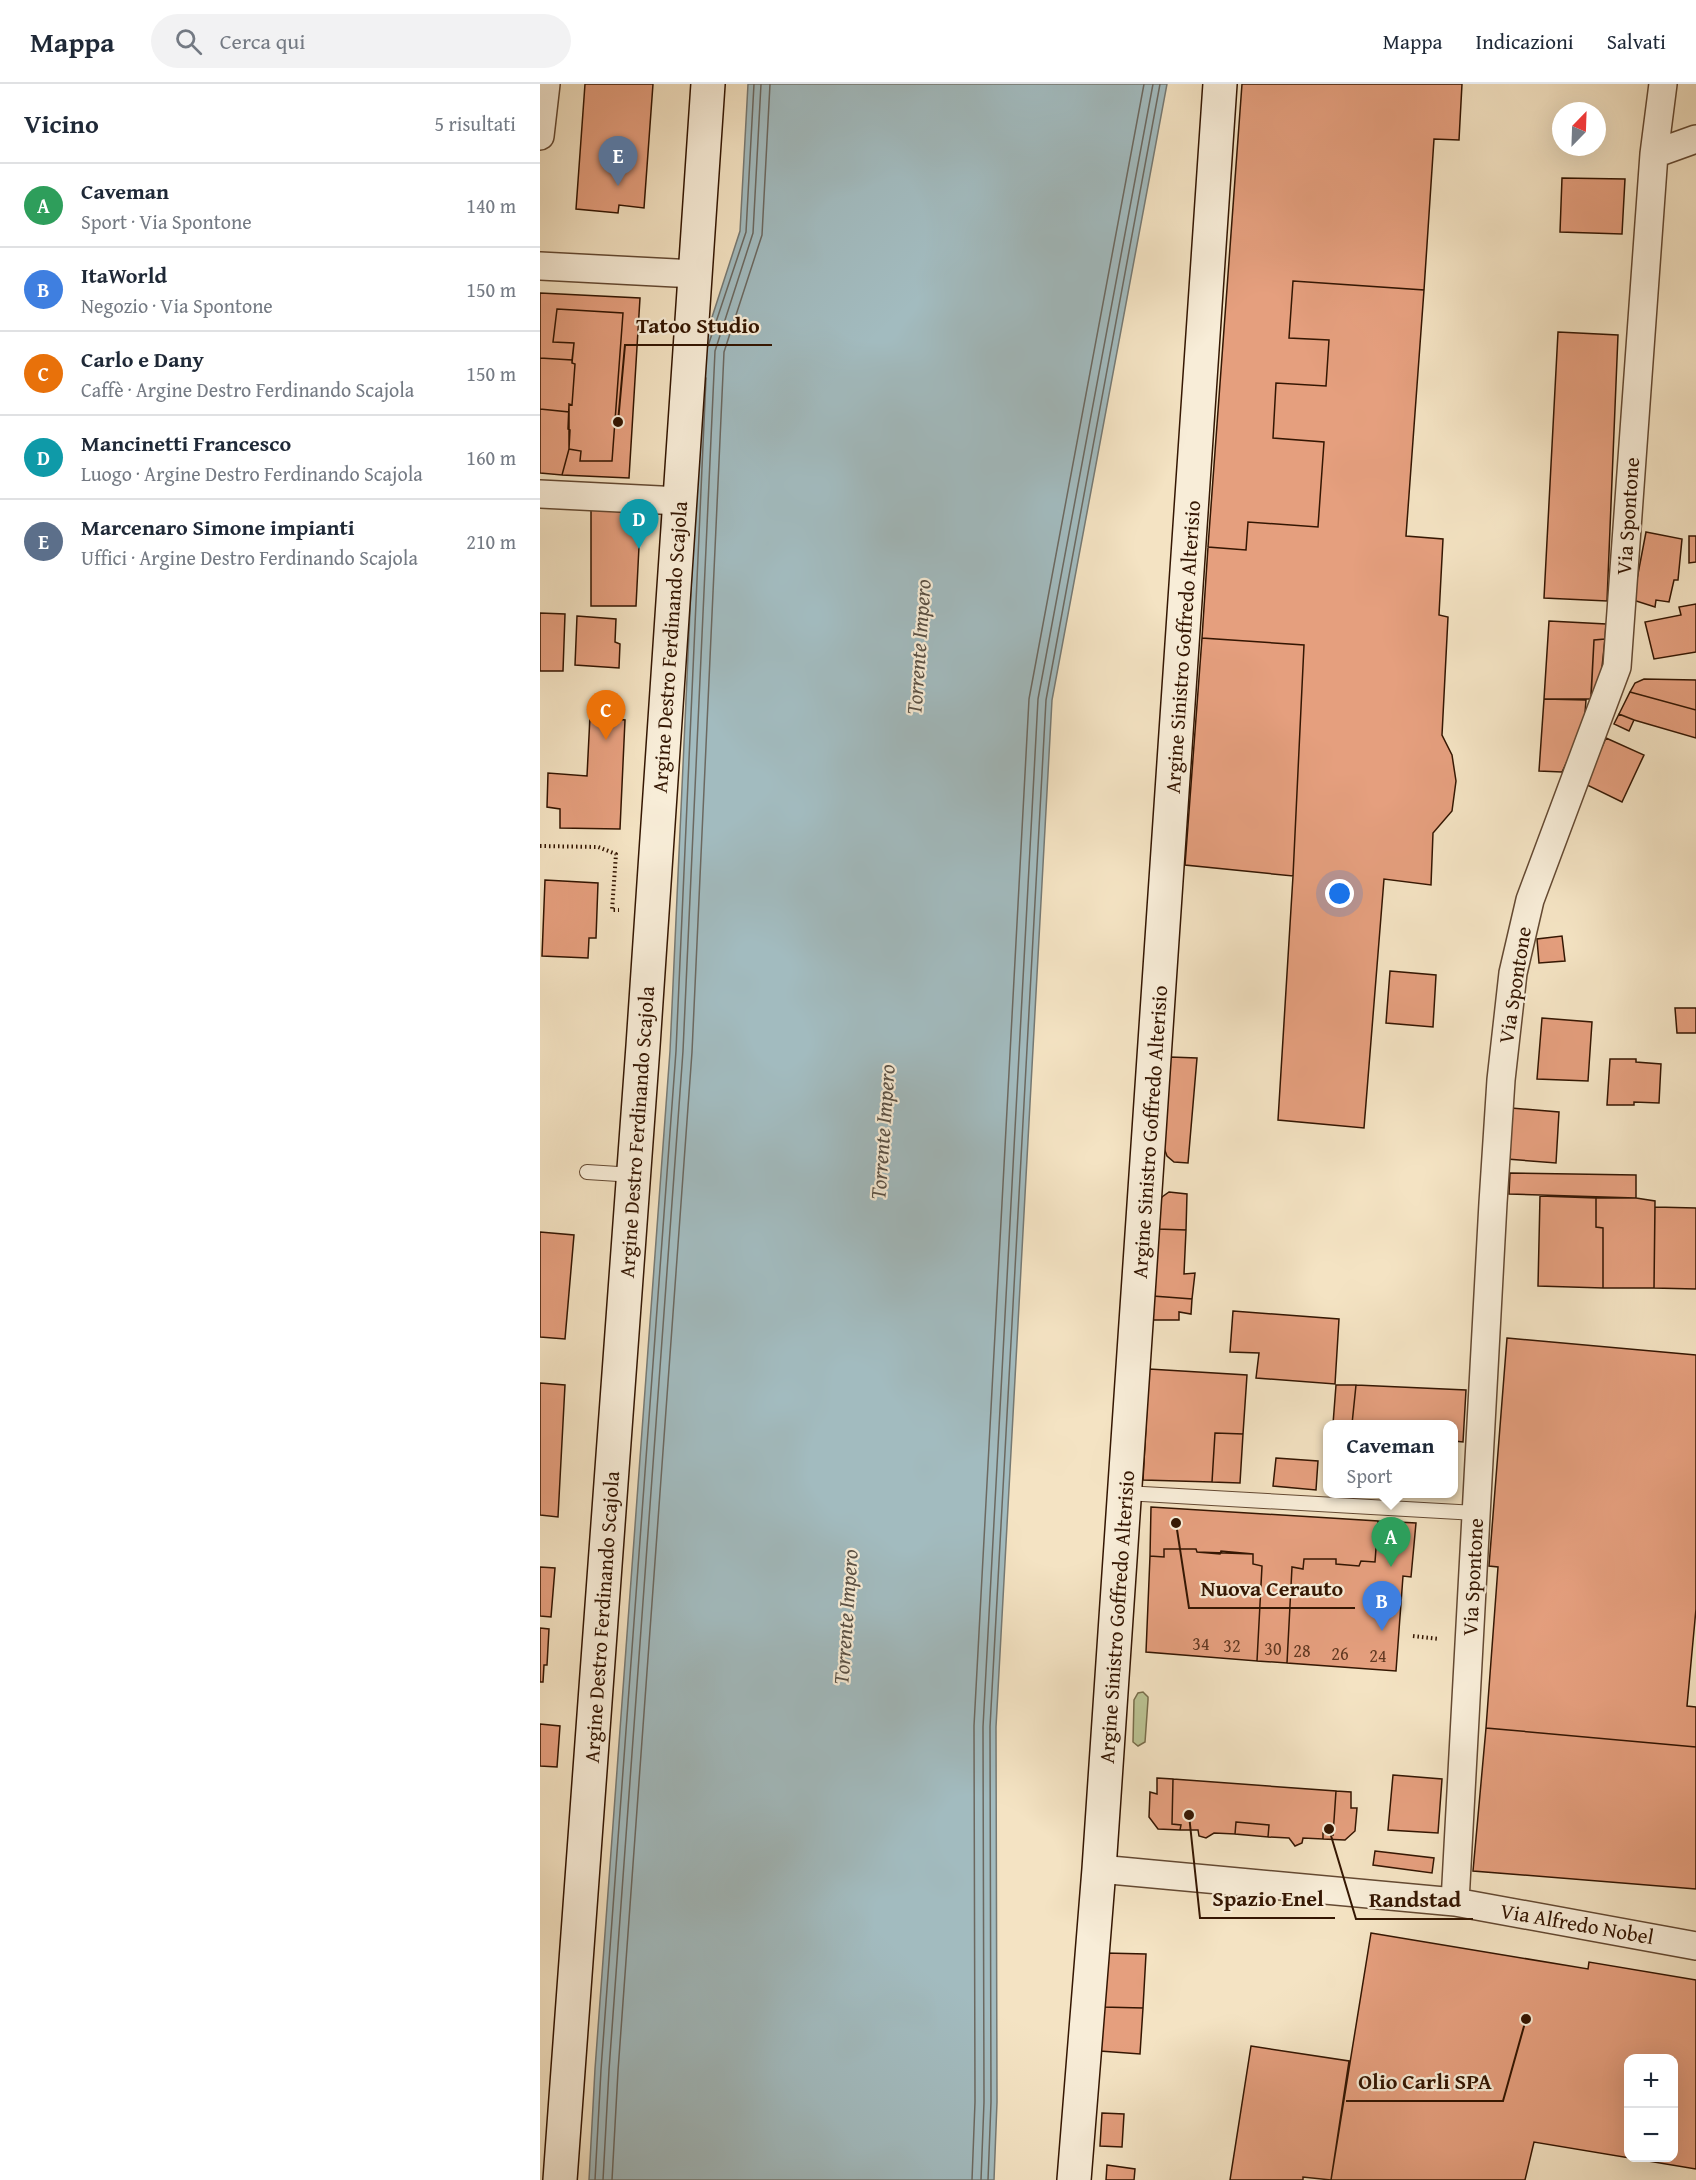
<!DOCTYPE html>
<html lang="it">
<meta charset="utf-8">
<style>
:root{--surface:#fff;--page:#f2f2f3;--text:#1f2937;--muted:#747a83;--line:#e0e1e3;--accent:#d93025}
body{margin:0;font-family:"Gentium Book Plus",serif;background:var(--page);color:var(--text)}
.controls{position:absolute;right:18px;bottom:18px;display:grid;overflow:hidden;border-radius:12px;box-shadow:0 6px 24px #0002}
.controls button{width:54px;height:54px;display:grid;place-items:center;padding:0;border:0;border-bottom:2px solid var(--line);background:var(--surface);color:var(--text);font:30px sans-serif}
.compass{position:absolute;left:1012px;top:18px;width:54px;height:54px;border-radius:50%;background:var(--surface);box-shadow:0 6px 24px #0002;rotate:23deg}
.you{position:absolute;left:800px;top:810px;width:21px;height:21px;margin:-15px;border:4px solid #fff;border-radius:50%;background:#1a73e8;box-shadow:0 0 0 9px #1a73e833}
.badge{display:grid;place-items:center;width:39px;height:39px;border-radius:50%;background:var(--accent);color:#fff;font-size:20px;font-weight:700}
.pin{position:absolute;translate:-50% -50px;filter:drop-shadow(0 2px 3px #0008)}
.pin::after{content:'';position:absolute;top:32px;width:21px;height:18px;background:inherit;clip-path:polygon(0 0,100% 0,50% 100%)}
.popup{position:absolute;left:783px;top:1336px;width:135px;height:78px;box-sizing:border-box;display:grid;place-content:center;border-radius:12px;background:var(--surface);filter:drop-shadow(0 2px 4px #0005);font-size:20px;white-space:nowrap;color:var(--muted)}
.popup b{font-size:22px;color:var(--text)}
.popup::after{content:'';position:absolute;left:50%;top:100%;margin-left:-12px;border:12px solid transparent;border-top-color:var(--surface)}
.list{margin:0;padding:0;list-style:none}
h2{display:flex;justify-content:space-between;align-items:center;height:78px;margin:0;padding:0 24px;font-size:26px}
h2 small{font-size:20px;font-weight:400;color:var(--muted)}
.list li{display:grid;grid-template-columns:39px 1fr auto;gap:18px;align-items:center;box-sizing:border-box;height:84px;padding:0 24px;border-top:2px solid var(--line)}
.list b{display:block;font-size:22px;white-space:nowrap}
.list p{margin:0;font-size:20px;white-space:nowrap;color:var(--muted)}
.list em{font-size:20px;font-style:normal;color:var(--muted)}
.icon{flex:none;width:33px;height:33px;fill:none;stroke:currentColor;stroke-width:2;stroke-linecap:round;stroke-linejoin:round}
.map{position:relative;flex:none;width:1156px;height:2096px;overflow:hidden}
header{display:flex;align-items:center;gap:36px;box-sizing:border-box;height:84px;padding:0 30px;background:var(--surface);border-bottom:2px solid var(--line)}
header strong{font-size:28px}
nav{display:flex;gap:33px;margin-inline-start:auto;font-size:21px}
.search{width:420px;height:54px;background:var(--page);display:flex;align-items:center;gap:15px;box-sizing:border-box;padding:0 21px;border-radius:33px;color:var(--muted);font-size:22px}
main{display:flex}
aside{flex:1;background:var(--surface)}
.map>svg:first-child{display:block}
.green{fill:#bbc494;stroke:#786d4b;stroke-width:1.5}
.water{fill:#a2bbbf;stroke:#767973;stroke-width:1.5}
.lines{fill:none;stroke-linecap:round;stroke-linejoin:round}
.shore{stroke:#6b6860;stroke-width:1.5}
.building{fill:#e59f7e;stroke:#341602;stroke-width:1.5;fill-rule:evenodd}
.lane-casing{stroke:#644932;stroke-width:16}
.street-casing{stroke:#644932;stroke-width:30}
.secondary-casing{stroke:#341602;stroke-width:36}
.path{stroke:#341602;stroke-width:4;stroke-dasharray:1.5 3;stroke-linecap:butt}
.lane{stroke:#f8edd8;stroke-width:14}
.street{stroke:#f8edd8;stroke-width:27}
.secondary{stroke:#f8edd8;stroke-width:33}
.labels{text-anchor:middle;stroke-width:4.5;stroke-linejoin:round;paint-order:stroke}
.number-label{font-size:18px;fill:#603821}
.street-label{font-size:21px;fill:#341602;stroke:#f8edd8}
.water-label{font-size:22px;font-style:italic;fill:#5a5044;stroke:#f8edd8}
.leader{fill:none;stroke:#341602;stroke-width:2}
.callout-dot{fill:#341602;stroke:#f8edd8;stroke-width:2}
.callout-label{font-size:22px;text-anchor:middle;font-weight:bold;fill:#341602;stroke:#f8edd8;stroke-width:4.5;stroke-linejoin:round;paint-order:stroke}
</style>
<header>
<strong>Mappa</strong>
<div class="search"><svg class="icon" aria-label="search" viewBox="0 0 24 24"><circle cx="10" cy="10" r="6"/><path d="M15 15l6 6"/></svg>Cerca qui</div>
<nav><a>Mappa</a><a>Indicazioni</a><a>Salvati</a></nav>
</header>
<main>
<aside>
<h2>Vicino<small>5 risultati</small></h2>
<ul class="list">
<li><span class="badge" style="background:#2e9e5b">A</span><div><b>Caveman</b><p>Sport · Via Spontone</p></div><em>140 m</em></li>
<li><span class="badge" style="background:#3f7fe0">B</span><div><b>ItaWorld</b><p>Negozio · Via Spontone</p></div><em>150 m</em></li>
<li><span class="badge" style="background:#e8710a">C</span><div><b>Carlo e Dany</b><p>Caffè · Argine Destro Ferdinando Scajola</p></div><em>150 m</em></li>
<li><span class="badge" style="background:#0f9aa8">D</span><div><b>Mancinetti Francesco</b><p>Luogo · Argine Destro Ferdinando Scajola</p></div><em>160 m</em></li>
<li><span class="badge" style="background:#5c6f8a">E</span><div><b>Marcenaro Simone impianti</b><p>Uffici · Argine Destro Ferdinando Scajola</p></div><em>210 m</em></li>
</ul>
</aside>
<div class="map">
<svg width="1156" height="2096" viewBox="0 0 1156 2096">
<rect width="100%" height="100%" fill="#f4e3c3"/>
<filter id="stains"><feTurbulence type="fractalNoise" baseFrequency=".00333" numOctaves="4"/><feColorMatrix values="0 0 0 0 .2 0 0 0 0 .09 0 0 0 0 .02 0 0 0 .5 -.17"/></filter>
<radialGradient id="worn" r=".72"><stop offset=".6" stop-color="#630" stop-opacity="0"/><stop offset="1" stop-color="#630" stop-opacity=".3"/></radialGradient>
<path class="green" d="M603 1608 608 1613V1616L605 1658 598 1662 593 1658 594 1616 598 1609Z"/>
<path class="water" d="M208 0H627L512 616 456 1643 457 2018 454 2096H49L55 1985 130 967 162 264 200 147Z"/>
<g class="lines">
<path class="shore" d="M168 262 206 148 214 0
M55 2096 61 1986 136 967 166 294
M63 2096 69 1986 143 967 175 267 213 149 221 0
M72 2096 78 1987 152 968 184 268 222 151 230 0
M432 2096 435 2018 434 1642 489 615 604 0
M441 2096 444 2018 443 1643 498 615 613 0
M448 2096 451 2018 450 1643 506 616 620 0"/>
</g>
<path class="building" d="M45 0H113L104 124 79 121 78 129 36 125Z
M702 0H922L919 56 894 55 884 206 753 197 749 254 789 256 786 302 736 299 733 354 784 358 778 443 708 438 706 466 668 463Z
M1022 94 1085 95 1082 150 1020 148Z
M753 197 884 206 866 452 903 455 899 531 908 533 902 651 912 671 916 697 912 727 893 749 891 801 844 795 824 1044 738 1036 753 792 764 561 662 554 668 463 706 466 708 438 778 443 784 358 733 354 736 299 786 302 789 256 749 254Z
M0 209 100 214 89 394 22 391 29 365 41 367 40 377H72L83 229 17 225 13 258 34 259 32 276 0 274Z
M17 225 83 229 72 377H40L41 367 29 365 30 346 28 345 29 320 32 321 35 280 32 279 34 259 13 258Z
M1018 248 1078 251 1067 517 1004 514Z
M0 274 32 276V279L35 280 32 321 29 320V328L0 325Z
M0 325 29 328V365L22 391 0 389Z
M51 419 101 423 96 522H51Z
M1106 448 1142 455 1138 496H1134L1129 518 1116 516 1115 523 1093 516Z
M1149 452H1156V478L1149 479Z
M1156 520V568L1114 575 1105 538 1141 531 1139 523Z
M0 529 25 530 23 587H0Z
M37 532 76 535 75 558 80 560 79 584 35 581Z
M1009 537 1066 540 1065 555 1054 556 1051 615H1004Z
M662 554 764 561 753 792 645 781Z
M1065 555 1059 611 1051 610 1054 556Z
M1104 595 1156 596V626L1090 608 1095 599Z
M1090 608 1156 626V654L1094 636 1079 630Z
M1004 615 1046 616 1044 642 1022 688 999 687Z
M1079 630 1094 636 1089 647 1074 640Z
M50 632 85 636 80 745 20 744V725L7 723 8 689 47 692Z
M1066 654 1104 671 1082 718 1045 700Z
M5 796 58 799 56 854H49L48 874 2 872Z
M1022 852 1025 877 999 879 997 855Z
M850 887 896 891 893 943 846 939Z
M1135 924H1156V949H1137Z
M1002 934 1052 938 1048 997 997 995Z
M630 973 657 974 648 1079 634 1078 627 1072 624 1064Z
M1070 975H1096V978L1121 980 1119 1019 1094 1018V1021H1067Z
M971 1024 1019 1028 1016 1079 967 1075Z
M970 1089 1096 1091V1114L969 1110Z
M629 1108 647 1110 646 1146 617 1145 619 1119 622 1113Z
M1000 1112 1056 1114V1143L1063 1144V1204L998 1202Z
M1056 1114H1096L1115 1117 1114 1204H1063V1144L1056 1143Z
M1115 1123 1156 1124V1205L1114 1204Z
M617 1145 646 1146 644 1190 655 1189 652 1215 613 1212Z
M0 1148 34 1151 25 1255 0 1253Z
M613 1212 652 1215 651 1230 639 1228V1236H612Z
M693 1227 799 1235 795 1300 716 1294 719 1269 690 1268Z
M967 1254 1156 1271V1525L1147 1622 1156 1623V1663L946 1644 958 1483 949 1482Z
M609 1285 707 1291 703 1350 675 1349 672 1398 603 1396Z
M0 1299 25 1301 18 1433 0 1431Z
M796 1301H816L812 1340H793Z
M816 1301 926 1306 923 1358 914 1357V1340H812Z
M675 1349 703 1350 700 1399 672 1398Z
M736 1374 778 1377 776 1406 733 1402Z
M611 1423 838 1437 835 1478 821 1477 819 1482 796 1480V1475H764L763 1485 752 1483 747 1579 717 1577 722 1482 713 1480V1470L657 1468 656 1465H624V1473L610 1472Z
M838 1437 876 1439 871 1493 863 1492 856 1587 747 1579 752 1483 763 1485 764 1475H796V1480L819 1482 821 1477 835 1478Z
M624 1465H656L657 1468 680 1470 681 1467 713 1470V1480L722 1482 717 1577 606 1568 610 1472 624 1473Z
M0 1483 15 1484 11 1533 0 1532Z
M0 1544 9 1545 7 1581H4L3 1598H0Z
M0 1640 20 1642 17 1683 0 1682Z
M946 1644 1156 1663V1805L933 1787Z
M853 1691 902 1695 898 1749 848 1746Z
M617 1694 633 1695 632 1740 641 1741 640 1746 618 1745 609 1733 610 1708 617 1710Z
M633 1695 796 1707 793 1751 783 1749V1755L763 1754 762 1759 755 1762 749 1754 728 1753 729 1741 696 1738 695 1750 674 1749 666 1754 659 1752 658 1746H640L641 1741 632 1740Z
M796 1707 811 1708V1724H817L815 1747 805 1756 783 1755V1749L793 1751Z
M696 1738 729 1741 728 1753 695 1750Z
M835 1767 894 1774 892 1789 833 1781Z
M831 1849 1048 1885 1049 1878 1156 1896V2085L994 2058 985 2096H791ZM1088 1974H1134V2074H1088Z
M565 1869 606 1870 603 1924 562 1923Z
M562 1923 603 1924 600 1970 560 1967Z
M711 1962 809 1977 791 2096 763 2093V2096H690Z
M562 2029 584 2030 582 2063 560 2062Z
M567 2081 595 2085 594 2096H566Z"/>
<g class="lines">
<defs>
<path id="lane" d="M47 1088 94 1091
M585 1409 936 1429"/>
<path id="street" d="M0 52 6 0
M1114 70 1156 55
M0 182 155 190
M0 410 140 417
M559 1785 915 1818 1156 1862
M915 1818 953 1119 961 996 973 889 990 816 1077 583 1114 70 1123 0"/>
<path id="secondary" d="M20 2096 103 962 168 0
M534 2096 559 1785 680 0"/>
</defs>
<use href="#lane" class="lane-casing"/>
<use href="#street" class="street-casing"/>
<use href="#secondary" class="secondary-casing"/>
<path class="path" d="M0 762 58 763 76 770 72 826H79
M873 1552 899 1555"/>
<use href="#lane" class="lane"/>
<use href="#street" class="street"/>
<use href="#secondary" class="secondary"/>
</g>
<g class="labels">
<g class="number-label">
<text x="661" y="1566">34</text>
<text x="692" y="1568">32</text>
<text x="733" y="1571">30</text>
<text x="762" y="1573">28</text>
<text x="800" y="1576">26</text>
<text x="838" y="1578">24</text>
</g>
<g class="street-label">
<text transform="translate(1088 432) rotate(-86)" y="7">Via Spontone</text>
<text transform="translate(130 563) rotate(-86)" y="7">Argine Destro Ferdinando Scajola</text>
<text transform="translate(643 563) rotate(-86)" y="7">Argine Sinistro Goffredo Alterisio</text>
<text transform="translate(975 901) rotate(-81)" y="7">Via Spontone</text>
<text transform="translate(97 1048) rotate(-86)" y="7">Argine Destro Ferdinando Scajola</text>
<text transform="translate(610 1048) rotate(-86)" y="7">Argine Sinistro Goffredo Alterisio</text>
<text transform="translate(933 1493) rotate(-87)" y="7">Via Spontone</text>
<text transform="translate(62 1533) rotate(-86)" y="7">Argine Destro Ferdinando Scajola</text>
<text transform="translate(577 1533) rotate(-86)" y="7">Argine Sinistro Goffredo Alterisio</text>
<text transform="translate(1037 1840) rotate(10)" y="7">Via Alfredo Nobel</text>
</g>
<g class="water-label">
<text transform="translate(378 563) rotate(-86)" y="8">Torrente Impero</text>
<text transform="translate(342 1048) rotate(-86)" y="8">Torrente Impero</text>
<text transform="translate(305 1533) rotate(-86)" y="8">Torrente Impero</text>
</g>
</g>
<path class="leader" d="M78 338L85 261H232M636 1439L649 1524H815M649 1731L660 1834H795M789 1745L816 1835H933M986 1935L963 2017H806"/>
<g class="callout-dot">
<circle cx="78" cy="338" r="6"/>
<circle cx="636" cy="1439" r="6"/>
<circle cx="649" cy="1731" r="6"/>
<circle cx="789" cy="1745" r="6"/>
<circle cx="986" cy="1935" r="6"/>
</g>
<g class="callout-label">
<text x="158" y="249">Tatoo Studio</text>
<text x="732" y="1512">Nuova Cerauto</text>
<text x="728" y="1822">Spazio Enel</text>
<text x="875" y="1823">Randstad</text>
<text x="885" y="2005">Olio Carli SPA</text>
</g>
<rect width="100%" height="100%" filter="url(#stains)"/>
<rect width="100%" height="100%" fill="url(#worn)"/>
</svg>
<div class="controls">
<button>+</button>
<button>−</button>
</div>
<svg class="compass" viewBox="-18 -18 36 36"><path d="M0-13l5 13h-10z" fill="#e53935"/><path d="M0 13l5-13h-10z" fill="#747a83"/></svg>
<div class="you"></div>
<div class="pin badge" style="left:851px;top:1483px;background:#2e9e5b">A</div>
<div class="popup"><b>Caveman</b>Sport</div>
<div class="pin badge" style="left:842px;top:1547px;background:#3f7fe0">B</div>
<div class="pin badge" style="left:66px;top:656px;background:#e8710a">C</div>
<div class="pin badge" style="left:99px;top:465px;background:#0f9aa8">D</div>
<div class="pin badge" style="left:78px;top:102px;background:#5c6f8a">E</div>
</div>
</main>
